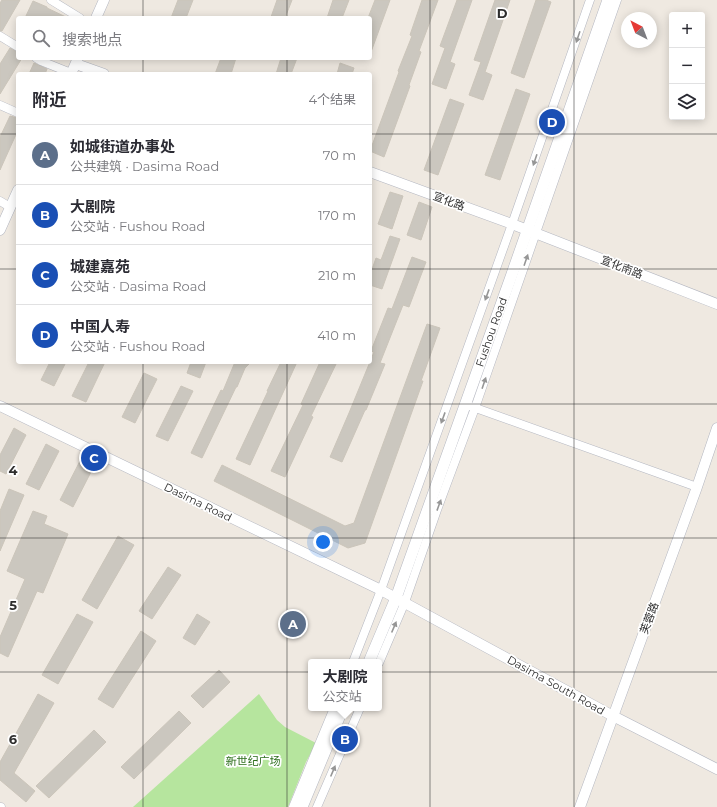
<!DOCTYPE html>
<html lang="zh">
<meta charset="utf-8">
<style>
:root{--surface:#fff;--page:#f7f7f7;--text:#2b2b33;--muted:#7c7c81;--line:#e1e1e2;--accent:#1a73e8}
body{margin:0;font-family:Montserrat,"Noto Sans SC",sans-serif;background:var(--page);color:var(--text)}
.controls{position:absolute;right:12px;top:12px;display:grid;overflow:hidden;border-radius:4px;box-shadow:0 2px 10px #0003}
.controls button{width:36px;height:36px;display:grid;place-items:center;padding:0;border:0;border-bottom:1px solid var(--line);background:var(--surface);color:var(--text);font:20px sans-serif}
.compass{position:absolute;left:621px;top:12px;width:36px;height:36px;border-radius:50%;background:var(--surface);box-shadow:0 2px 10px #0003;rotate:318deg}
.you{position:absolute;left:323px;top:542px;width:14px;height:14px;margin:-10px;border:3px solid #fff;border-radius:50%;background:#1a73e8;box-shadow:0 0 0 6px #1a73e833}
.badge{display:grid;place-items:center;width:26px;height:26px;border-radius:50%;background:var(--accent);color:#fff;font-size:13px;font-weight:700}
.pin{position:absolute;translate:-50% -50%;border:2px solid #fff;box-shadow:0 1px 4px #0006}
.popup{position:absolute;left:308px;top:659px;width:74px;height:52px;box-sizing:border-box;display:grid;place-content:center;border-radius:4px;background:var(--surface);filter:drop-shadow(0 1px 3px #0005);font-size:13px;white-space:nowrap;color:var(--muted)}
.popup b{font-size:15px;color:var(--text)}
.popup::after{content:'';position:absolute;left:50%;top:100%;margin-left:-8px;border:8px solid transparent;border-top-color:var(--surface)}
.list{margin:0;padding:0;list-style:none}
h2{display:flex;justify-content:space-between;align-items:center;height:52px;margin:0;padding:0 16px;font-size:17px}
h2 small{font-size:13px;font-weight:400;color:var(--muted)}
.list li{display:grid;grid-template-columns:26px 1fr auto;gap:12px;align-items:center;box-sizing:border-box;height:60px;padding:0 16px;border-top:1px solid var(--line)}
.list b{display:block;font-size:15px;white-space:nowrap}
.list p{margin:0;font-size:13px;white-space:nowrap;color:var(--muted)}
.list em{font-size:13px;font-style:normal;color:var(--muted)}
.icon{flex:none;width:22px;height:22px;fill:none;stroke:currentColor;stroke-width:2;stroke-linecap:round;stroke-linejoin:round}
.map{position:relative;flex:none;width:717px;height:807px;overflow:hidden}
.search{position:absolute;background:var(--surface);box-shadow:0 2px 10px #0003;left:16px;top:16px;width:356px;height:44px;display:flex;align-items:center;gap:10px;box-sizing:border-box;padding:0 14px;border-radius:4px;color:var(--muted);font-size:15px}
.panel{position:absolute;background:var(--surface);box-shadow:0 2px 10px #0003;left:16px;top:72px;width:356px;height:292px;border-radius:4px}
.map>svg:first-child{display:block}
.green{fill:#b6e59e}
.building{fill:#cbc7bf;stroke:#cbc5ba}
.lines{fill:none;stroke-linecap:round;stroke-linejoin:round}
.minor-casing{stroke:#b4b7c1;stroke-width:9}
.tertiary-casing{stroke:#b4b7c1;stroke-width:11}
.secondary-casing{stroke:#b4b7c1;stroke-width:12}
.minor{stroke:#fff;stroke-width:8}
.tertiary{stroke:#fff;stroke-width:10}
.secondary{stroke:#fff;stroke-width:11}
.oneway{fill:#969696}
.grid{fill:none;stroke:#2e2e2e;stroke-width:1;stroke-opacity:0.55}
.labels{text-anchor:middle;stroke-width:3.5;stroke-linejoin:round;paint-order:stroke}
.street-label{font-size:11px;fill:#2e2e2e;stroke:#fff}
.park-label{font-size:11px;fill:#2c6e1b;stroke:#fff}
.grid-label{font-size:13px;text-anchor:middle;font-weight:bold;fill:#2e2e2e;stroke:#fff;stroke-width:3.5;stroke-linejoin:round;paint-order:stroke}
</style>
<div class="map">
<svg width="717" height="807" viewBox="0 0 717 807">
<rect width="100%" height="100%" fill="#efe9e1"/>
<path class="green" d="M259 694 277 720 285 727 316 743 306 762 288 807H133Z"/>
<path class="building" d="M2 0H20L2 31H0V3Z
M178 0H193L186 18H171Z
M277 0H292L285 18H274L271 17Z
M333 0H349L342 18H327Z
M375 0H390L371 52 370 18H368Z
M422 0H438L419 51 421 52 409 85 410 86 384 157 370 151 399 72 398 71 412 36 410 35Z
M457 0H472L450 62 455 64 446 89 432 84 445 48 440 46Z
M495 0H510L485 72 492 75 483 100 469 95 481 62 474 60Z
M536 0H546L551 2 524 78 511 73Z
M33 1 47 7V8L68 18H25Z
M10 48 18 52V58H22L0 94V64Z
M221 58H236L231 74H215Z
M281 58H297L291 74H276Z
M34 63 47 69 45 74H29Z
M340 63 354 68 352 74H337Z
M516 89 530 94 500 180 485 175Z
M450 99 464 104 438 175 424 170Z
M10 116 18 118V130L0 170V137Z
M390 192 403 196 392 229 378 224Z
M419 202 432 207 421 240 407 235Z
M390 236 400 239 382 289 370 285V275L376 258 381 260Z
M412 257 426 262 409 307 403 305 380 363 385 364 366 410H365L342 462 330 457 349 413 374 352 371 351 388 308 392 309Z
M427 324 440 328 421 381H423L365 543 348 548 214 481 222 465 345 526 354 523Z
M50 362H66L54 386 41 380Z
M89 362H105L86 402 72 396Z
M191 362H206L200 378 187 373Z
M235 362H251L245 368 237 387H236L202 458 191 453 221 390 223 391Z
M281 362H297L250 465 236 459 268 391H267Z
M320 362H337L311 416 313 417 285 477 271 471 303 405 301 404Z
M144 373 157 379 135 423 122 417Z
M181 386 193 391 168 441 156 436Z
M14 428 26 435 6 474 0 471V455Z
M46 444 59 451 39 490 26 484Z
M80 461 93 468 73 507 60 500Z
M9 489 24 495 0 551V511Z
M33 511 47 516 44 524 68 534 43 593 37 591 8 657 0 653V637L25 579 7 571Z
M118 536 134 545 97 609 82 600Z
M168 567 181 575 152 619 139 611Z
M77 614 93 622 58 684 42 675Z
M197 614 210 622 195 645 183 638Z
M141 631 156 641 113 708 98 699Z
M219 670 230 682 203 708 191 696Z
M38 694 54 703 14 773 35 791 26 802 0 780V762Z
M179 711 191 723 134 779 121 767Z
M94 730 106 742 49 798 36 786Z"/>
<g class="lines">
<defs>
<path id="minor" d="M51 0 80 18
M0 36 18 47
M36 58 41 61 71 73
M0 105 18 113
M0 201 10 207
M470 406 697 487
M353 662 381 590 512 224 590 0
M379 663 405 602 437 510 475 408 617 0
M0 807H1
M293 807 334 708
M317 807 360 708"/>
<path id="tertiary" d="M96 18 104 0
M76 64 104 74
M71 74 78 58
M370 172 512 224 717 304
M0 230 18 190
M0 406 381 590 613 716 717 769
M580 807 697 487 717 428"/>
<g id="secondary">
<path id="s1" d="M369 662 396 598 512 274 608 0"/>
<path d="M302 807 343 708"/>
</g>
</defs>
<use href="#minor" class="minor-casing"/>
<use href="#tertiary" class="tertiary-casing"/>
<use href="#secondary" class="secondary-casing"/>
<use href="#minor" class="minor"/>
<use href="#tertiary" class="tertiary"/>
<use href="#secondary" class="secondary"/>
</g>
<defs><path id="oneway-solid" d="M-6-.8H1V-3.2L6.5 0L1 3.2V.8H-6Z"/></defs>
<g class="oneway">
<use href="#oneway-solid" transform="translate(578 37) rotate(109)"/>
<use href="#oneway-solid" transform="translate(535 160) rotate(109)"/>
<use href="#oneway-solid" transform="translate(526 260) rotate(-71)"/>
<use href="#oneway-solid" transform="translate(487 295) rotate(110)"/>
<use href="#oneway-solid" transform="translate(484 383) rotate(-71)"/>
<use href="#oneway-solid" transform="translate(443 418) rotate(110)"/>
<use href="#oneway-solid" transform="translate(439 505) rotate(-70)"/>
<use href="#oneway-solid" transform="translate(394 627) rotate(-67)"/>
<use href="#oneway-solid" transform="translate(333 771) rotate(-67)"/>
</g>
<path class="grid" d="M143 0V18M287 0V18M430 0V807M574 0V807M143 58V74M287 58V74M0 134H18M370 134H717M0 269H18M370 269H717M143 362V807M287 362V807M0 404H717M0 538H717M0 672H717"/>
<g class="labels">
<g class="street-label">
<text transform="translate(449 201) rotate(20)" y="4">宣化路</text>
<text transform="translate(622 267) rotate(21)" y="4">宣化南路</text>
<text dy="4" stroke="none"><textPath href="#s1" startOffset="352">Fushou Road</textPath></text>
<text transform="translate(198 502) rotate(26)" y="4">Dasima Road</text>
<text transform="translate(649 618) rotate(-70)" y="4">芙蓉路</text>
<text transform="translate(556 685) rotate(29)" y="4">Dasima South Road</text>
</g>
<g class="park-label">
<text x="253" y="765">新世纪广场</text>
</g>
</g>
<g class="grid-label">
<text x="502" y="18">D</text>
<text x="13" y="475">4</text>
<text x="13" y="610">5</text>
<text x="13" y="744">6</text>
</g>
</svg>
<div class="controls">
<button>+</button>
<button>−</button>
<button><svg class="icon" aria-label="layers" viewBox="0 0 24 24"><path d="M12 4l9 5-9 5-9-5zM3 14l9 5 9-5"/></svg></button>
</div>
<svg class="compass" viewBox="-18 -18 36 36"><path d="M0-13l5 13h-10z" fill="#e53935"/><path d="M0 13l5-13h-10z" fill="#7c7c81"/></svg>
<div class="you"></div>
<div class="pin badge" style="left:293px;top:624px;background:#5c6f8a">A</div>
<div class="pin badge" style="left:345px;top:739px;background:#1a4fb4">B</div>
<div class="popup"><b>大剧院</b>公交站</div>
<div class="pin badge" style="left:94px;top:458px;background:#1a4fb4">C</div>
<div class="pin badge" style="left:552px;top:122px;background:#1a4fb4">D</div>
<div class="search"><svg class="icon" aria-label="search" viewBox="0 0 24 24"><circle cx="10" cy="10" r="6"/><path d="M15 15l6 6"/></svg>搜索地点</div>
<section class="panel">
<h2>附近<small>4个结果</small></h2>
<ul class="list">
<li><span class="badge" style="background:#5c6f8a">A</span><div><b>如城街道办事处</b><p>公共建筑 · Dasima Road</p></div><em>70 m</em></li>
<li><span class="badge" style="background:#1a4fb4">B</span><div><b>大剧院</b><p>公交站 · Fushou Road</p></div><em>170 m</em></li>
<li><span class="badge" style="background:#1a4fb4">C</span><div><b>城建嘉苑</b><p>公交站 · Dasima Road</p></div><em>210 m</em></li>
<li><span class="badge" style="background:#1a4fb4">D</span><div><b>中国人寿</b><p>公交站 · Fushou Road</p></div><em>410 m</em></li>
</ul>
</section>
</div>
